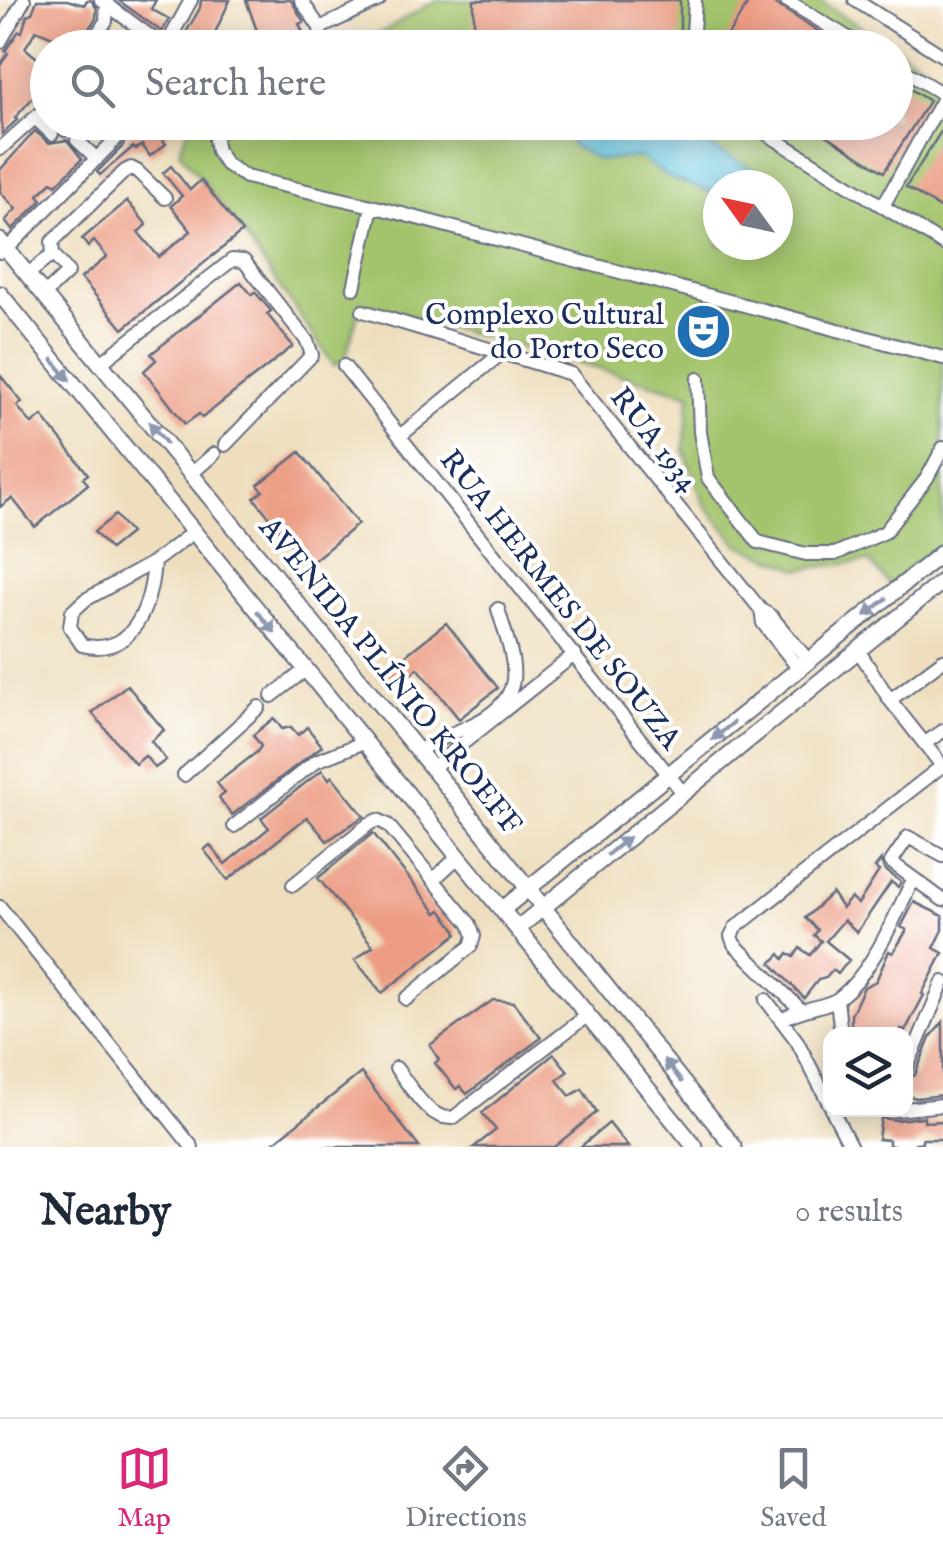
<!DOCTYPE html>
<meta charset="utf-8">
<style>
:root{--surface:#fff;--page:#f2f2f3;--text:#1f2937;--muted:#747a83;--line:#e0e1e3;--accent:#db2777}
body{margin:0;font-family:"IM FELL English",serif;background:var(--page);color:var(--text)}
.controls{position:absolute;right:30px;bottom:30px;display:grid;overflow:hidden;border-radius:20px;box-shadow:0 5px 25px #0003}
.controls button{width:90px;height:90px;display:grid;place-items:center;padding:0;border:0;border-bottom:2px solid var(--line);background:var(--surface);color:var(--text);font:50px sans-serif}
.compass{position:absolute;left:703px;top:170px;width:90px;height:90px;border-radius:50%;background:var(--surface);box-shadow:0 5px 25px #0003;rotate:303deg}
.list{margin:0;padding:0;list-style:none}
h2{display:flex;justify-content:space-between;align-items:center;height:130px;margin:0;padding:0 40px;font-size:42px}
h2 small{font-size:32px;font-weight:400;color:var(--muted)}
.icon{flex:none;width:55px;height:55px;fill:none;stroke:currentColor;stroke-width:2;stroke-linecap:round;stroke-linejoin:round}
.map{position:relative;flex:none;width:943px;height:1147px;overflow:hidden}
.search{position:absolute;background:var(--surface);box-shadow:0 5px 25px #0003;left:30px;right:30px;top:30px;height:110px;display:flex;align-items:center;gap:25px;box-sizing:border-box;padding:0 35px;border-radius:55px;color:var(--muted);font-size:38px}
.sheet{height:270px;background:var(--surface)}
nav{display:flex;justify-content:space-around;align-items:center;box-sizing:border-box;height:140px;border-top:2px solid var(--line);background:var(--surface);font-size:28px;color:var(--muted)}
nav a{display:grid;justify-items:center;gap:5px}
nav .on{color:var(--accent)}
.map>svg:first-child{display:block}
.green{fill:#a3c46c;stroke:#5f7a65;stroke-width:2.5;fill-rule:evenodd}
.water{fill:#63c7e1;stroke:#3f7ba0;stroke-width:2.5}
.building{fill:#ec9c83}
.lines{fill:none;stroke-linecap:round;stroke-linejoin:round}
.minor-casing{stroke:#656c7f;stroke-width:16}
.major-casing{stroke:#656c7f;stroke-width:19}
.minor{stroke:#fff;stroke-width:12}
.major{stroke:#fff;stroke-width:15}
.oneway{fill:#8d97ae}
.labels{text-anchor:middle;stroke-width:8;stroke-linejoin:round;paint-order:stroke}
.poi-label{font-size:30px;fill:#1b2f5e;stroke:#fff;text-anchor:end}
.street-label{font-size:30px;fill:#1b2f5e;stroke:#fff}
</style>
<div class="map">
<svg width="943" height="1147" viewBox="0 0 943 1147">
<rect width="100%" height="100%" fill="#fff"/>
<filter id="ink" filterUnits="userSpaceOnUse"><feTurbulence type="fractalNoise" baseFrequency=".01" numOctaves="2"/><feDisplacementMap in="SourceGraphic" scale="20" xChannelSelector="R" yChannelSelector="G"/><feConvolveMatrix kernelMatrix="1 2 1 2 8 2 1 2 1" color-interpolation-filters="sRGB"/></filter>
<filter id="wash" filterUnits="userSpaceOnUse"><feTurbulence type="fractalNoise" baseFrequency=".0048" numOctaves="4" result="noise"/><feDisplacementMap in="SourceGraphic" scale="40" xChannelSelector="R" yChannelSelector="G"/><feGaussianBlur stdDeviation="2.25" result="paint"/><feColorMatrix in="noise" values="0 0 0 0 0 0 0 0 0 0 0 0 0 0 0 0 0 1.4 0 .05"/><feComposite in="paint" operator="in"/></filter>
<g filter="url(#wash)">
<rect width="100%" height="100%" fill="#eedebd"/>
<path class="green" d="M437 0H817L894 47 355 48Z
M896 48 943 78V542L890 585 869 561 799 569 739 545 704 504 684 449 690 394 361 303 345 359 334 365 241 231 179 151 191 122H896ZM718 185H778V245H718Z"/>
<path class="water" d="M578 122 668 124 781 184 778 191V185H718V194L670 178 639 157 599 160 571 145V128Z"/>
<g id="blocks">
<path class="building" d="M37 0H67L84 5 87 0H91L97 9 96 18 81 41 73 40 68 48H53L58 39 36 30 25 48 48 67V89L43 86 15 118 17 120 2 134 0 66 8 53 5 51 19 31 22 32 27 15 32 13Z
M118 0H156L151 9 169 19 162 32Z
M201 0H230L208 48H177L200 8Z
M246 0H291L304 22 299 24 303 32 289 37 287 32 269 40 270 48H263Z
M474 0H680V48H474Z
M750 0H769L845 48H720Z
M896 80 929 101 884 172 806 122H896Z
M140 122H173L163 141 166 144 150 156 142 145 136 149 133 147 100 175 97 172 122 147 131 130Z
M943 128V210L906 187Z
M35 131 49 143 67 140 82 159 56 185 52 182 38 195 42 200 12 230 5 221 16 209 0 192V170Z
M171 166 190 190 201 180 242 232 123 329 81 278 107 257 94 241 88 247 82 239 127 201 147 225 138 232 159 257 191 231 171 206 182 196 163 173Z
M241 282 252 295 255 292 271 311 267 314 293 346 202 418 199 414 185 424 144 371 156 360 151 354Z
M0 375 22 402 17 406 32 424 42 416 88 474 83 478 88 484 35 527 12 498 0 507Z
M300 452 358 524 308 565 254 498 263 491 258 485Z
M115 515 130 533 110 549 94 532Z
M446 623 498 688 459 719 418 668 393 688 382 674Z
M127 685 164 730 151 741 166 760 155 768 145 756 135 764 92 713Z
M274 718 282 729 291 727 298 735 307 727 322 746 232 815 219 798 225 793 217 783 257 752 261 746 253 735Z
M322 770 329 779 332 776 364 816 327 841 307 817 228 880 204 850 210 845 225 864 269 828 261 818Z
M373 833 437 913 441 910 456 930 457 934 382 993 355 960 373 946 318 878Z
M881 860 884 869 901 882 898 887 891 882 857 932 844 920 826 941 849 960 838 974 833 970 826 978 818 980 804 998 771 963 780 954 784 959 788 953 794 957 800 948 810 955 821 941 814 935 818 930 805 918 832 893 842 908 851 898 858 904 879 871 875 868Z
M914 902 943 916V930L934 948 943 953 922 994 924 995 905 1031 901 1029 900 1034H851V1015L864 987 876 981 889 951 893 953 902 938 907 930 901 927Z
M493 1000 513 1002 541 1038 467 1094 460 1086 456 1089 435 1063 439 1060 430 1045Z
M943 1022V1095L916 1098 906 1095V1080L915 1075 930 1038Z
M554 1054 568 1071 557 1080 570 1096 582 1089 597 1112 554 1147H474L496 1130 482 1113Z
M361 1073 419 1147H268Z
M924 1117V1122L943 1121V1139H922V1143H915V1147H895L889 1145V1140L878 1139 881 1118 897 1120Z
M609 1123 628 1147H580Z"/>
</g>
</g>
<g filter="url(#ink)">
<use href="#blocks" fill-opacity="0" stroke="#656c7f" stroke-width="2.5"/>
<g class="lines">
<defs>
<path id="minor" d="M101 0 166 48
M301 0 320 28 321 39 315 48
M786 0 865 48
M855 0 943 56
M320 28 379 0
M0 42 24 0
M88 48 106 21 107 0
M165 48 191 0
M692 48 695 0
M896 66 943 94
M35 118 52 134
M58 122 65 130
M221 122 215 140 217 151 226 164 246 177 372 206 943 358
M748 122 943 244
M77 140 97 159
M0 149 48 106
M883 206 943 98
M0 252 7 249 115 140 124 122
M28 274 53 254
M354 288 372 206
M45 294 68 272 53 254 52 242 125 171 131 168 137 171 165 198
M363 311 571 374 761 610 771 616 809 661
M101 363 232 260 244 261 307 341 312 355 225 445
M344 366 683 793
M698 379 700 432 708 478 758 542 806 554H835L885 532 927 478 943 448
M400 436 503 352
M191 474 214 454
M154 562C151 603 135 658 82 645L70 627 72 612 85 600 154 562 192 533
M761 610 763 623 799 669
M858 650 890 700 943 767
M272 696 305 670
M890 700 943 660
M925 743 943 731
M419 751C434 740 450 735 467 727 533 698 514 663 498 609
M432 768 575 654
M184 775 259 707
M234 826 316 761 365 742
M943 856 908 837 891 862 943 900
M433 880 459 856
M293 885 369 824 378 820 388 825 470 924 474 936 471 946 406 999
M0 907 192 1147
M766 1000 797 1041 830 1105
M837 1000 841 1034
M800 1009 734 944 731 936 735 928 942 766
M782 1020C800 1007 826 1008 839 998 873 972 894 917 913 880
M396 1068C411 1087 428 1120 453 1118L588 1015
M906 1070 943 982
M832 1110 851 1147
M896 1110 943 1105"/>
<path id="major" d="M0 241 432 768 734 1147
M0 294 695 1147
M503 909 943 552
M518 928 943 581"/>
</defs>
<use href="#minor" class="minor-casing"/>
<use href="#major" class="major-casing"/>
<use href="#minor" class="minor"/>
<use href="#major" class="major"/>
</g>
<defs><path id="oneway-solid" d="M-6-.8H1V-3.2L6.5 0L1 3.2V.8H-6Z" transform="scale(2.5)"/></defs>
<g class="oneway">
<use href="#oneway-solid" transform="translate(61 370) rotate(51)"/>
<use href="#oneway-solid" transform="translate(158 433) rotate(-129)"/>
<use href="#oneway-solid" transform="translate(876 607) rotate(141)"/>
<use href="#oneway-solid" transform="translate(266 622) rotate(50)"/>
<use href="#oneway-solid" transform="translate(723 731) rotate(141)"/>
<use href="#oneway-solid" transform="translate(618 846) rotate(-39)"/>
<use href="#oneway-solid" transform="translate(673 1071) rotate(-129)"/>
</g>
</g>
<defs>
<symbol id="theatre-disc" viewBox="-11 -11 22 22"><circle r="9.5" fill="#1f6fb2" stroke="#fff"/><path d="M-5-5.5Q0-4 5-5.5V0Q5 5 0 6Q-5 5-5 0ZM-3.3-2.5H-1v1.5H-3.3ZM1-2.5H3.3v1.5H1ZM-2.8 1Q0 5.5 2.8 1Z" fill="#fff"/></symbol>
</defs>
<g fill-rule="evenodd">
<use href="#theatre-disc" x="672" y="300" width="63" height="63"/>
</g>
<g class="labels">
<g class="poi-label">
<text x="664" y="324">Complexo Cultural<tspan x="664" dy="34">do Porto Seco</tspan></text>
</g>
<g class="street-label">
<text transform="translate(655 439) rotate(52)" y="10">RUA 1934</text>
<text transform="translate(561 599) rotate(52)" y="10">RUA HERMES DE SOUZA</text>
<text transform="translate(391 675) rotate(51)" y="10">AVENIDA PLÍNIO KROEFF</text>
</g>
</g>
</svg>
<div class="controls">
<button><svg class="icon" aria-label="layers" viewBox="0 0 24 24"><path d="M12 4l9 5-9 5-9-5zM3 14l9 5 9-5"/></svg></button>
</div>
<svg class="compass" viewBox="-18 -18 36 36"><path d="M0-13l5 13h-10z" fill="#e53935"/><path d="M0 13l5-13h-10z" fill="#747a83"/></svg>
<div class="search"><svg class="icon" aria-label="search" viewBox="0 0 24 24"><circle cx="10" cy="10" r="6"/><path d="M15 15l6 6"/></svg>Search here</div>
</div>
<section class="sheet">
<h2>Nearby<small>0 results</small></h2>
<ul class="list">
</ul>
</section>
<nav>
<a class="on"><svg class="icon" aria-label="map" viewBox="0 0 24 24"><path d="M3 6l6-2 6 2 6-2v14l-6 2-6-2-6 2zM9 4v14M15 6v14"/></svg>Map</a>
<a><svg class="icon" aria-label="directions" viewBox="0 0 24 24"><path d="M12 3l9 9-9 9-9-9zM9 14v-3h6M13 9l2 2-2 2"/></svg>Directions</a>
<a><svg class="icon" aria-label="saved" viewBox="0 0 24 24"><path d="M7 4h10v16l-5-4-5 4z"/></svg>Saved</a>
</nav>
